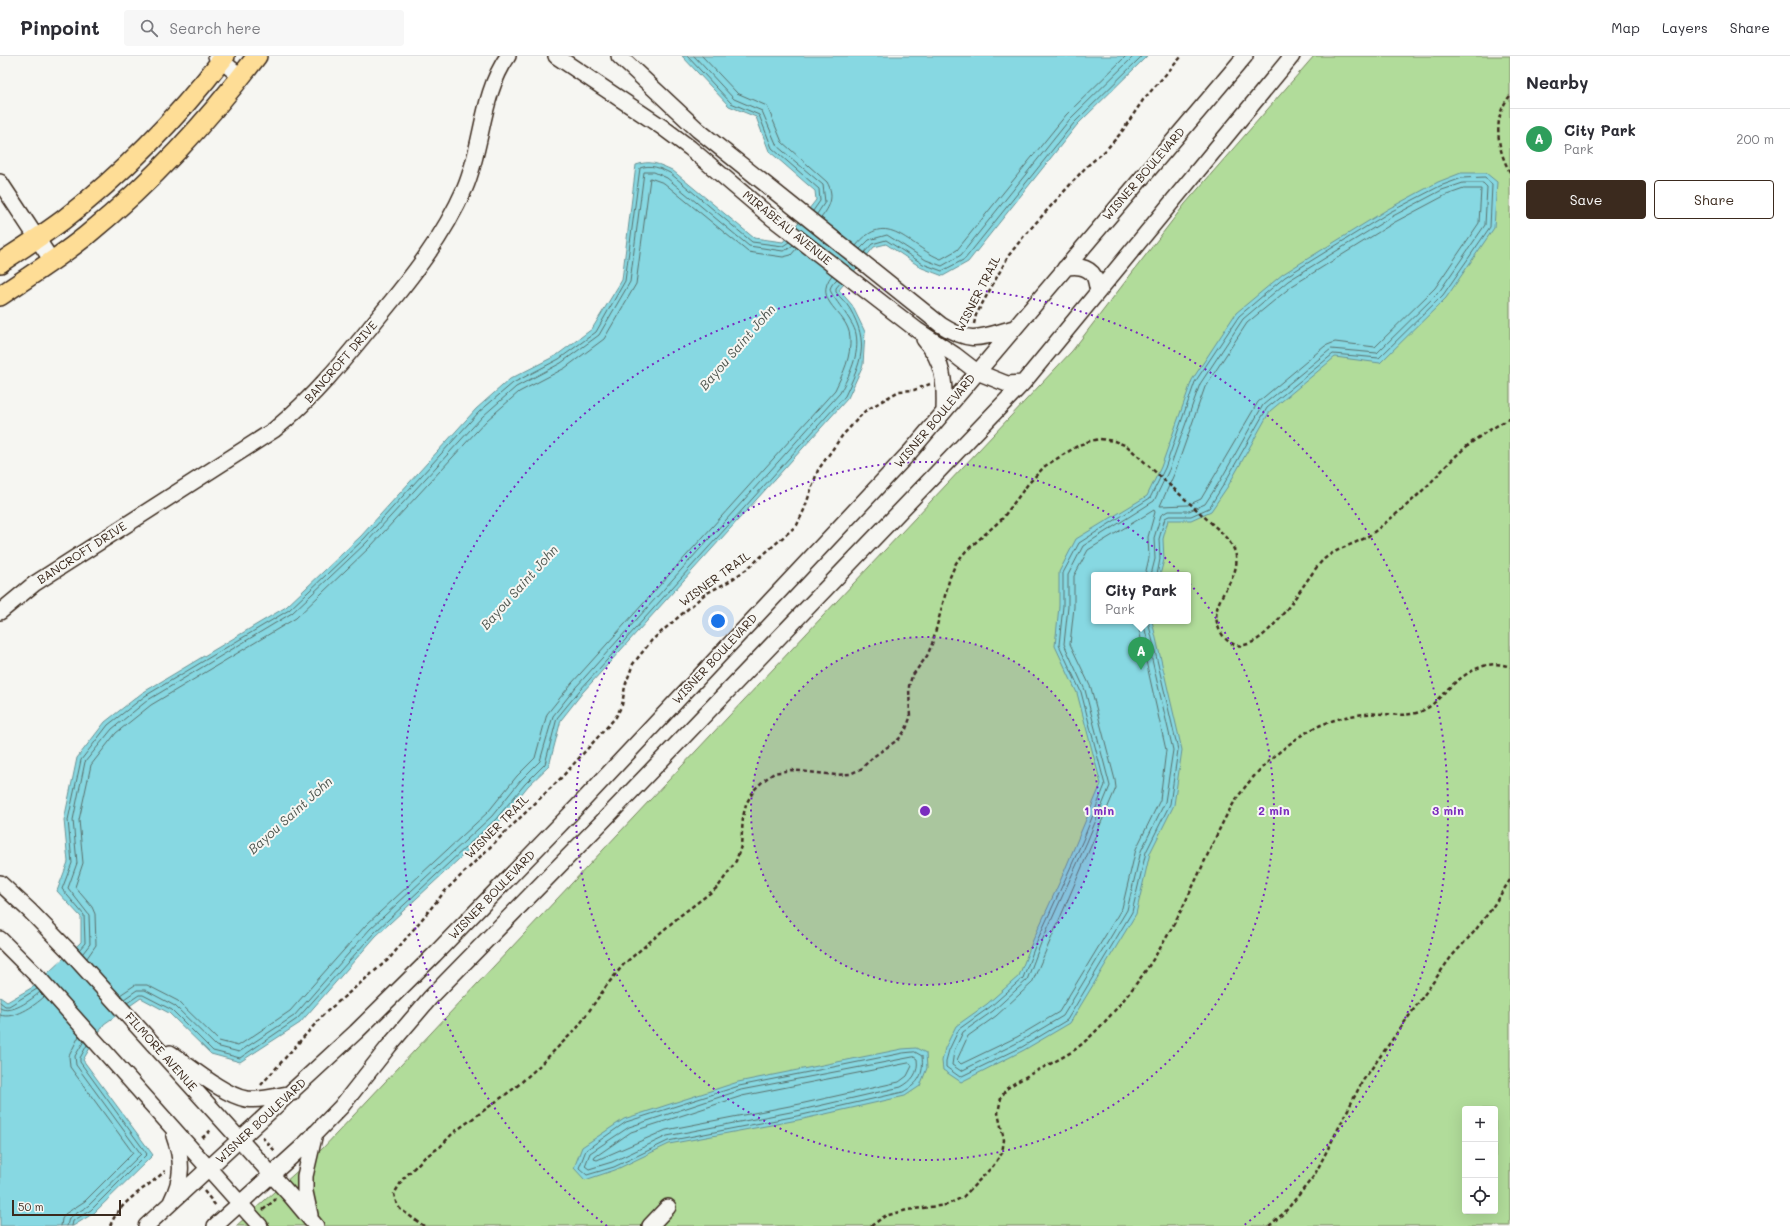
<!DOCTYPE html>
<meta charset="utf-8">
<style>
:root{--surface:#fff;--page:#f7f7f7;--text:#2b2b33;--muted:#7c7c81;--line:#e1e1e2;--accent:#3b2a1e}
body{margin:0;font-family:Mali,sans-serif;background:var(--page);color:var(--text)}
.controls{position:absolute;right:12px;bottom:12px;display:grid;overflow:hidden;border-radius:4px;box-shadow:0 4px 16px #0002}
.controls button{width:36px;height:36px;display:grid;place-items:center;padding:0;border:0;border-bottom:1px solid var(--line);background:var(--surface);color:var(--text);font:20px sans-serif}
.scale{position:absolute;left:12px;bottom:10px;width:109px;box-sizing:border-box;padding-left:4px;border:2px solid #3b2a1e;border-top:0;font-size:11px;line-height:14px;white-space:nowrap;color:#3b2a1e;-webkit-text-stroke:3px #f6f6f2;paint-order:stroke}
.you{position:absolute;left:718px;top:565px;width:14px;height:14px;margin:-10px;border:3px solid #fff;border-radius:50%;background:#1a73e8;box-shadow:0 0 0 6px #1a73e833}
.badge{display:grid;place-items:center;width:26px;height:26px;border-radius:50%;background:var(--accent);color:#fff;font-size:13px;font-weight:700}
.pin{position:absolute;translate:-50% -33px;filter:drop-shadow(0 1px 2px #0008)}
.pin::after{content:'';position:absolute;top:21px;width:14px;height:12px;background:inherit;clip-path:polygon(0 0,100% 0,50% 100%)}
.popup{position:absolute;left:1091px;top:516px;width:100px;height:52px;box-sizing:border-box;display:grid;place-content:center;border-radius:4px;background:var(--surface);filter:drop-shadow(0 1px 3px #0005);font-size:13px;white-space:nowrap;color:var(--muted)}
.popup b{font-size:15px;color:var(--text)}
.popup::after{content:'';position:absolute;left:50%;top:100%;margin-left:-8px;border:8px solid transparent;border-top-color:var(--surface)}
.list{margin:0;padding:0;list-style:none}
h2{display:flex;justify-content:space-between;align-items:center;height:52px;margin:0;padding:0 16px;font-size:17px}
h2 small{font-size:13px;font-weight:400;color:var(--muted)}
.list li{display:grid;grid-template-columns:26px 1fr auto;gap:12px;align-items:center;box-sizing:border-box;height:60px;padding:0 16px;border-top:1px solid var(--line)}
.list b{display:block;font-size:15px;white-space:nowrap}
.list p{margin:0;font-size:13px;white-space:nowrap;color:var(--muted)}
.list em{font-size:13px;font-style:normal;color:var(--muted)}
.actions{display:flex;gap:8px;padding:12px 16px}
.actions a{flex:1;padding:9px 0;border:1px solid var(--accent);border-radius:4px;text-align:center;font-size:14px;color:var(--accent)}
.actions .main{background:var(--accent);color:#fff}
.icon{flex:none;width:22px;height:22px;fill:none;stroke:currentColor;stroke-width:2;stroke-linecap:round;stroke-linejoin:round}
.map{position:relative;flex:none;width:1510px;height:1170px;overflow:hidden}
header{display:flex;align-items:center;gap:24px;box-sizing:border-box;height:56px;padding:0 20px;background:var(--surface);border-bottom:1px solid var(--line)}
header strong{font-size:19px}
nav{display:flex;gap:22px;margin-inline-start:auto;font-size:14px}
.search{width:280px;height:36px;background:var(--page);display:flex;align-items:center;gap:10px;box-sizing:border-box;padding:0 14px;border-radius:4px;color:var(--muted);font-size:15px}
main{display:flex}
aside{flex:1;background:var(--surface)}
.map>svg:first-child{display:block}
.green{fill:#b1dc9a;stroke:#76835c;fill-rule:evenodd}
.water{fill:#87d8e2;stroke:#699294}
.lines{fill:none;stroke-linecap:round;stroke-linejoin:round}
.shore{stroke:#59706c;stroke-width:1}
.minor-casing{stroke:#3b2a1e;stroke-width:18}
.major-casing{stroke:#3b2a1e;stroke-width:22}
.path{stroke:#3b2a1e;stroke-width:2.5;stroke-dasharray:4 3;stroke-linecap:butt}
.minor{stroke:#f6f6f2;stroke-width:15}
.major{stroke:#fedd96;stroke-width:19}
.ring{fill:none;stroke:#7b2cbf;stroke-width:2;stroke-dasharray:2 4}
.labels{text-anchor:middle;stroke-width:4;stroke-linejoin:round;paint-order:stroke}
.street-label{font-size:12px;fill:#3b2a1e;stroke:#f6f6f2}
.water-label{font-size:13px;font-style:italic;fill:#4e564f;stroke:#f6f6f2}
.centre{fill:#7b2cbf;stroke:#f6f6f2;stroke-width:2}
.ring-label{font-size:12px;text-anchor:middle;font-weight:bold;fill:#7b2cbf;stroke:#f6f6f2;stroke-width:4;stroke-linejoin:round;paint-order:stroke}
</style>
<header>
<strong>Pinpoint</strong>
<div class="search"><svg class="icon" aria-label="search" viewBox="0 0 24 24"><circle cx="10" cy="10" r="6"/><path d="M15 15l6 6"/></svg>Search here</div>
<nav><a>Map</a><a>Layers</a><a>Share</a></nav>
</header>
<main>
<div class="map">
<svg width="1510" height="1170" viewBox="0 0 1510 1170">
<rect width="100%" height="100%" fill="#f6f6f2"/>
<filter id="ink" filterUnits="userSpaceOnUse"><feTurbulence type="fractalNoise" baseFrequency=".025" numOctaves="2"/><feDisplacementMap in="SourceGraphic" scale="8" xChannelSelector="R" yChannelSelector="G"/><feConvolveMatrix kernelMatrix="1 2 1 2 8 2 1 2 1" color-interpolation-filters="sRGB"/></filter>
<g filter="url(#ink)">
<path class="green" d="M1314 0H1510V1170H236L322 1093 1072 295 1185 148ZM1094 519H1188V565H1094ZM1465 1053H1495V1155H1465Z"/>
<path class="water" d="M682 0H1147L1077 69 968 206 943 220 922 212 886 188 874 191 839 234 852 249 865 276 863 309 848 342 583 636 561 664 549 710 528 730 499 766 376 880 300 967 240 1006 211 998 169 957 141 942 104 968 83 1004 153 1099 94 1157 73 1170H0V941L7 946 33 931 81 886V861L57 835 68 806 64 764 77 702 105 666 142 637 286 551 361 480 476 353 510 323 557 299 592 273 622 224 636 109C650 104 659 108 672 114L754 182 783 186 816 144 815 135 769 95 756 61 729 50Z
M1461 117H1486L1497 126 1494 172 1446 242 1380 307 1335 301 1270 355 1228 430 1211 455 1191 464H1168L1163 483 1164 504 1160 519H1094V565H1152L1182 694 1174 749 1150 797 1136 858 1070 967 1024 994 961 1026 943 1014 942 1005 945 992 956 970 987 948 1019 920 1033 884 1061 823 1101 728 1077 637 1055 590 1059 550V516L1076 483 1147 440 1161 411 1192 324 1236 257 1283 218 1388 153 1438 126Z
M916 992 926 997 927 1012 920 1030 905 1040 803 1063 669 1088 615 1114 585 1124 574 1112 582 1091 624 1063 738 1026 902 993Z"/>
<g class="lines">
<path class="shore" d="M687 0 731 47 759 59 772 92 819 133 820 145 813 155
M694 0 734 43 762 55 777 90 823 129 825 146 817 158
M702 0 737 37 767 50 782 86 827 126C835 140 830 151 821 162
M1464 133H1481L1479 167 1435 232 1375 291 1335 286 1325 290 1258 346 1201 443 1188 449 1160 450 1175 416 1205 331 1247 267 1292 230 1395 166 1444 140Z
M856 190C887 151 909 191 941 203L957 194 1066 59 1126 0
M860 193 869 184 887 179 926 204 942 210 961 199 1070 63 1134 0
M864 197 872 188 886 184 923 208 942 215 965 203 1074 67 1142 0
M1137 565 1166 694 1160 744 1136 793 1122 852 1059 956 1017 981 961 1008 957 1004 968 980 996 960 1032 927 1116 732 1115 724 1091 632 1070 588 1074 551V520L1088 494 1154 454 1155 456 1148 481 1149 502 1145 519
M1143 565 1173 694 1165 746 1141 795 1127 854 1063 960 1019 986 961 1015 952 1009 954 995 963 976 993 955 1027 924 1041 887 1087 786 1110 730 1085 634 1064 588 1068 551V519L1083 490 1154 445 1169 414 1200 328 1243 263 1288 225 1393 160 1442 134 1463 127H1483L1487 131 1485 169 1439 236 1377 297 1331 293 1263 349 1220 425 1205 448 1189 455H1168L1161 459 1154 482 1155 503 1151 519
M1148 565 1178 694 1170 748 1146 796 1132 856 1067 964 1022 991 960 1021 946 1011V1005L949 994 959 973 990 951 1023 922 1037 885 1083 784 1105 729 1081 636 1059 589 1063 550V517L1079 487 1150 442 1165 412 1195 326 1239 260 1285 221 1390 156 1440 130 1462 122 1485 121 1492 129 1490 171 1443 239 1379 302 1333 298 1267 352 1224 428 1209 452 1191 460H1169L1165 462 1159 483 1160 503 1157 519
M79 894 85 887 84 859 62 833 72 807 68 764 81 704 108 669 145 640 289 554 364 483 479 356 513 327 559 303 596 276 625 225 640 112C651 108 660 112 670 117L752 186 783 190 789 186
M83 897 90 888 89 859 68 832 77 807 73 764 85 706 112 673 148 644 292 557 367 486 483 360 516 331 561 307 599 279 630 226 644 116H654L667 122 749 190 783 195 788 193 793 189
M87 902 96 889 95 858 92 851 75 831 83 807 79 764 91 709 116 677 151 649 296 562 371 490 487 364 519 336 565 312 604 283 636 228 650 122 664 127 748 196 783 201 791 199 797 192
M120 939 135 929H147L178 945 219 985 238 990 290 955 366 869 488 756 517 720 535 702 547 658 572 627 835 334C844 315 851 302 850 281 848 255 811 246 832 219
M124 943 137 934H145L175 950 216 990 239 996 294 960 370 873 492 760 521 724 540 705 553 660 576 631 840 337C849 319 860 299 856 278 854 265 830 239 830 233 831 229 834 226 837 223
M0 946 5 950H9L37 933
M127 947 139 939H143L172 954 213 995 240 1002 297 963 374 877 496 763 525 728 545 708 557 662 580 634 845 340C861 306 870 288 850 253 846 246 840 242 836 236V232L841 226
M0 952C11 959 31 944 40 936
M0 959C14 964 34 950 44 941
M915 996 922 1000C924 1019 919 1027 903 1036L802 1059 668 1085 614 1111 587 1119 579 1112 586 1094 626 1066 739 1030 903 997Z
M914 1001 917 1003C919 1017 912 1025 901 1031L801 1054 667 1080 612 1106 589 1113 585 1110 590 1097 629 1071 741 1034Z
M910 1007 912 1010 907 1020 899 1026 800 1048 666 1074 597 1104 594 1103 595 1101 631 1076 742 1040Z
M61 1170 62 1163 65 1158 85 1145 133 1097 70 1011 69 1000 79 980
M67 1170 69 1162 88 1150 141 1098 76 1009 75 1000 84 985
M72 1170 73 1165 91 1154 147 1098 80 1006V1002L87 989"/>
<defs>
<path id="minor" d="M216 0 241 21
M556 0 662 71 690 92 772 162 917 274 955 299 977 316 1007 328 1023 327
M619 0 698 74 941 269C972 289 981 281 1014 272
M0 126 52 205
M1065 212C1074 209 1088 210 1094 220 1096 224 1097 231 1098 236
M924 283C944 306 945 326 944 355
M0 556 34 528 274 374C314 341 345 303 377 263 411 222 443 182 465 132 483 90 481 38 508 0
M0 827 30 855 69 895 290 1139 316 1170
M0 883 38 921 260 1170
M170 997C188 1009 225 1040 246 1043 262 1045 277 1040 292 1037
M171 1146C183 1122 183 1105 174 1080
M310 1159 305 1136V1120L315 1077
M146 1170 356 976 434 899 578 750 910 396 1245 0
M215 1170 301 1092 341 1051 389 990 430 942 601 767 1023 327 1292 0
M650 1170 668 1151"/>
<path id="major" d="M0 207C21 193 43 179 63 164 124 117 178 61 225 0
M0 240C29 220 59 202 87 179 153 125 205 68 257 0"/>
</defs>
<use href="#minor" class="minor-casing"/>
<use href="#major" class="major-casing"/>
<path class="path" d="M1510 40C1492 60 1497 94 1510 116
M974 268 976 259 1009 199 1024 180 1086 111 1105 95 1121 77 1143 44 1182 0
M261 1029 325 957 389 903 446 834 562 721 616 661 622 649 625 630 633 608 652 584 705 538 728 526 747 513 797 469 804 454 818 414 842 380 865 355 899 335 914 334 930 328
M262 1081 276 1096
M202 1082 211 1074
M204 1135 216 1150
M263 1154 276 1143
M110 1170C121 1143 145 1134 165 1115
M424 1170 400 1153 396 1146 394 1138 403 1123 425 1101 440 1091 453 1077 516 1031 536 1013 578 971 607 929 624 908 681 859 718 831 736 805 741 790 743 761 746 748 754 734 763 725 774 717 791 714 836 719 850 718 861 713 873 701 899 683 906 673 910 662 909 630 912 620 927 600 932 588 950 521 956 507 966 495 1002 463 1028 428 1045 410 1079 389 1090 385 1100 383 1114 385 1127 390 1221 476C1227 483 1232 488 1235 496 1244 525 1206 542 1219 573 1221 577 1224 582 1228 585 1261 610 1305 521 1323 504 1337 491 1359 488 1374 476 1390 463 1407 450 1422 435 1437 421 1449 405 1465 392 1478 380 1495 371 1510 362
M871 1170 885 1160 907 1154 946 1149 963 1141 993 1110 1002 1097 1004 1084 998 1057 1001 1042 1006 1033C1027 1018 1051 1009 1073 995 1097 978 1127 941 1144 917 1169 881 1188 842 1206 802 1217 779 1227 754 1243 734 1258 713 1278 696 1299 681 1318 668 1342 660 1365 658 1384 656 1407 663 1424 654 1434 649 1442 638 1450 631 1467 616 1488 602 1510 611
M1269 1170 1285 1156 1314 1120 1362 1026 1451 901 1474 876 1490 855 1510 824"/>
<use href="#minor" class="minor"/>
<use href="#major" class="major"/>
</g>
</g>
<circle cx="925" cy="755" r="174" fill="#7b2cbf" fill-opacity=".12"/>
<g class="ring">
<circle cx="925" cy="755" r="174"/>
<circle cx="925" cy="755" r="349"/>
<path d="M607 1170A523 523 0 1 1 1243 1170"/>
</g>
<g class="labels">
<g class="street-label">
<text transform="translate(1144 118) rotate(-49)" y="4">WISNER BOULEVARD</text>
<text transform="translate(787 172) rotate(39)" y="4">MIRABEAU AVENUE</text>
<text transform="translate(978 238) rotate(-63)" y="4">WISNER TRAIL</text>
<text transform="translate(341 306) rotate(-49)" y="4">BANCROFT DRIVE</text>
<text transform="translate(935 365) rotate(-50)" y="4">WISNER BOULEVARD</text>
<text transform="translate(82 497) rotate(-33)" y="4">BANCROFT DRIVE</text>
<text transform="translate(715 523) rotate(-36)" y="4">WISNER TRAIL</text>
<text transform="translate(715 603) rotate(-47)" y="4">WISNER BOULEVARD</text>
<text transform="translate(497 771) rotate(-45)" y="4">WISNER TRAIL</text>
<text transform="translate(492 839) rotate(-46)" y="4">WISNER BOULEVARD</text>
<text transform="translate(161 996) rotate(48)" y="4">FILMORE AVENUE</text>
<text transform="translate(261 1065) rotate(-43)" y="4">WISNER BOULEVARD</text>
</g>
<g class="water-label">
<text transform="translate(737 291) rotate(-49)" y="5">Bayou Saint John</text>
<text transform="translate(519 531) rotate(-48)" y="5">Bayou Saint John</text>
<text transform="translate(290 759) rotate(-42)" y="5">Bayou Saint John</text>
</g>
</g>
<circle cx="925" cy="755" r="6" class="centre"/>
<g class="ring-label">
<text x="1099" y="759">1 min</text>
<text x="1274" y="759">2 min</text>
<text x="1448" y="759">3 min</text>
</g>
</svg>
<div class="controls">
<button>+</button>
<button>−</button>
<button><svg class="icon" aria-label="locate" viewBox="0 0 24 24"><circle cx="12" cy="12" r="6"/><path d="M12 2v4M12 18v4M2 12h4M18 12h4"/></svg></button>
</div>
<div class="scale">50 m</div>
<div class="you"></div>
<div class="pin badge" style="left:1141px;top:614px;background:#2e9e5b">A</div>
<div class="popup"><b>City Park</b>Park</div>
</div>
<aside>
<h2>Nearby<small></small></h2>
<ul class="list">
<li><span class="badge" style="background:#2e9e5b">A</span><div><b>City Park</b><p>Park</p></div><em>200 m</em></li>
</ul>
<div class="actions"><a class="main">Save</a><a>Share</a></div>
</aside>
</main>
